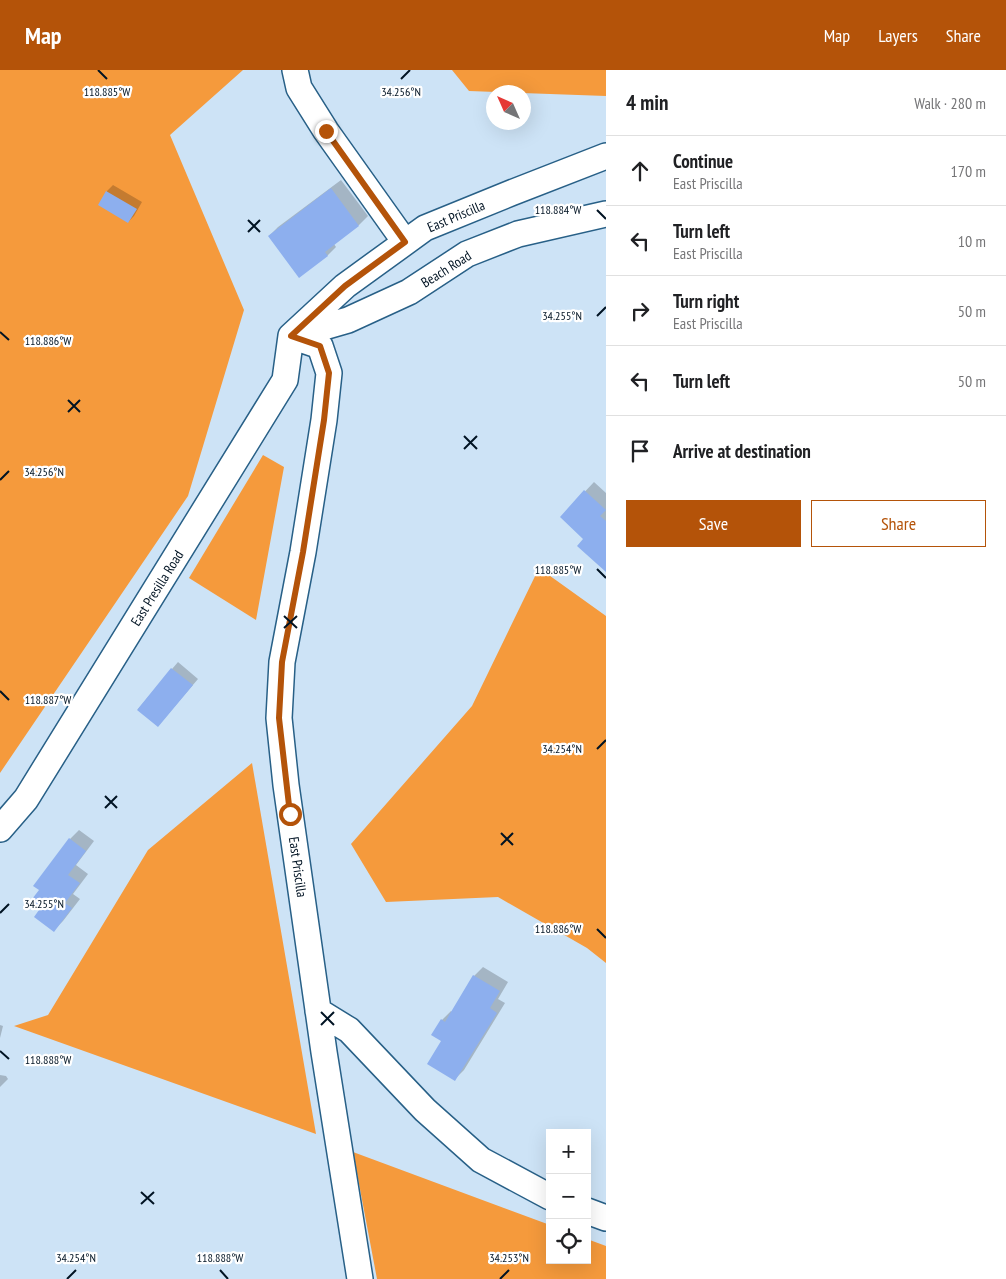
<!DOCTYPE html>
<meta charset="utf-8">
<style>
:root{--surface:#fff;--page:#f6f6f6;--text:#202124;--muted:#757577;--line:#e0e0e0;--accent:#b45309}
body{margin:0;font-family:"PT Sans Narrow",sans-serif;background:var(--page);color:var(--text)}
.controls{position:absolute;right:15px;bottom:15px;display:grid;overflow:hidden;border-radius:0px;box-shadow:0 5px 20px #0002}
.controls button{width:45px;height:45px;display:grid;place-items:center;padding:0;border:0;border-bottom:1px solid var(--line);background:var(--surface);color:var(--text);font:25px sans-serif}
.compass{position:absolute;left:486px;top:15px;width:45px;height:45px;border-radius:50%;background:var(--surface);box-shadow:0 5px 20px #0002;rotate:315deg}
.stop{position:absolute;width:15px;height:15px;margin:-11px;border:4px solid #b45309;border-radius:50%;background:#fff}
.stop.end{background:#b45309;border-color:#fff;box-shadow:0 1px 5px #0008}
.list{margin:0;padding:0;list-style:none}
h2{display:flex;justify-content:space-between;align-items:center;height:65px;margin:0;padding:0 20px;font-size:21px}
h2 small{font-size:16px;font-weight:400;color:var(--muted)}
.list li{display:grid;grid-template-columns:32px 1fr auto;gap:15px;align-items:center;box-sizing:border-box;height:70px;padding:0 20px;border-top:1px solid var(--line)}
.list b{display:block;font-size:19px;white-space:nowrap}
.list p{margin:0;font-size:16px;white-space:nowrap;color:var(--muted)}
.list em{font-size:16px;font-style:normal;color:var(--muted)}
.actions{display:flex;gap:10px;padding:15px 20px}
.actions a{flex:1;padding:11px 0;border:1px solid var(--accent);border-radius:0px;text-align:center;font-size:18px;color:var(--accent)}
.actions .main{background:var(--accent);color:#fff}
.icon{flex:none;width:28px;height:28px;fill:none;stroke:currentColor;stroke-width:2;stroke-linecap:round;stroke-linejoin:round}
.map{position:relative;flex:none;width:606px;height:1209px;overflow:hidden}
header{display:flex;align-items:center;gap:30px;box-sizing:border-box;height:70px;padding:0 25px;background:var(--accent);color:#fff}
header strong{font-size:24px}
nav{display:flex;gap:28px;margin-inline-start:auto;font-size:18px}
main{display:flex}
aside{flex:1;background:var(--surface)}
.map>svg:first-child{display:block}
.green{fill:#f59a3c}
.shadow{fill:#0003}
.building{fill:#8dafee}
.lines{fill:none;stroke-linecap:round;stroke-linejoin:round}
.minor-casing{stroke:#286087;stroke-width:28}
.minor{stroke:#fff;stroke-width:25}
.route{stroke:#b45309;stroke-width:6}
.ticks{fill:none;stroke:#001323;stroke-width:2}
.labels{text-anchor:middle;stroke-width:4.5;stroke-linejoin:round;paint-order:stroke}
.street-label{font-size:14px;fill:#001323;stroke:#fff}
.ticks-label{font-size:12px;text-anchor:middle;fill:#001323;stroke:#fff;stroke-width:4.5;stroke-linejoin:round;paint-order:stroke}
</style>
<header>
<strong>Map</strong>
<nav><a>Map</a><a>Layers</a><a>Share</a></nav>
</header>
<main>
<div class="map">
<svg width="606" height="1209" viewBox="0 0 606 1209">
<rect width="100%" height="100%" fill="#cde3f6"/>
<path class="green" d="M0 0H243L170 65 244 240 188 426 0 703Z
M452 0H606V26L469 21Z
M263 385 284 397 256 550 189 508Z
M539 498 606 546V893L587 878 498 827 386 832 351 774 472 636Z
M252 693 316 1064 14 956 48 945 148 780Z
M353 1082 550 1155V1190H587V1169L606 1176V1209H377Z"/>
<path class="shadow" d="M341 110 368 146 359 155 334 174 336 177 327 186 269 166 278 157Z
M113 115 142 132 134 146 128 152 100 135 107 121Z
M594 412 606 423V500L585 469 561 447Z
M178 592 198 609 158 656 138 639Z
M79 760 94 771 76 795 88 804 73 824 80 829 63 851 54 860 40 840V820L70 769Z
M483 897 508 912 498 929 505 933 464 1000 455 1009 442 971V950L451 941 452 942 474 906Z
M0 955 3 956 0 968Z
M0 1005 6 1006 8 1009 0 1017Z"/>
<path class="building" d="M331 118 359 156 325 182 328 186 299 208 268 166Z
M106 121 137 139 128 153 98 135Z
M584 420 606 440 600 446 606 451V502L577 476 583 469 560 447Z
M171 598 193 615 158 657 137 640Z
M69 768 86 781 68 805 80 813 65 833 72 838 54 862 34 847 39 840 29 833 39 820 33 816Z
M473 905 500 921 490 938 497 943 455 1011 427 994 441 971 431 965 441 949 445 952Z"/>
<g class="lines">
<defs>
<path id="minor" d="M295 0 299 18 326 61 405 172
M296 265 348 250 409 222 467 184 518 164 606 144
M291 266 320 276 329 303 324 350 303 482 282 592 279 648 286 715 324 982 360 1209
M291 266 345 216 425 158 511 123 606 86
M0 759 26 729 285 310 291 266
M318 941 349 960 425 1040 481 1090 550 1127
M587 1141 606 1148"/>
</defs>
<use href="#minor" class="minor-casing"/>
<use href="#minor" class="minor"/>
</g>
<g class="lines">
<path class="route" d="M290 744 279 648 282 592 303 482 324 350 329 303 320 276 291 266 345 216 405 172 326 61"/>
</g>
<path class="ticks" d="M98 0 107 9M401 9 410 0M597 140 606 149M248 150 260 162M248 162 260 150M597 246 606 237M0 262 9 270M68 330 80 342M68 342 80 330M464 366 477 379M464 379 477 366M0 410 9 401M597 499 606 508M284 546 297 558M284 558 297 546M0 621 9 630M597 679 606 670M105 726 117 738M105 738 117 726M501 763 513 775M501 775 513 763M0 843 9 834M597 859 606 868M321 942 334 955M321 955 334 942M0 981 9 989M141 1122 154 1134M141 1134 154 1122M220 1200 228 1209M67 1209 76 1200M500 1209 509 1200"/>
<g class="labels">
<g class="street-label">
<text transform="translate(456 146) rotate(-23)" y="5">East Priscilla</text>
<text transform="translate(446 199) rotate(-32)" y="5">Beach Road</text>
<text transform="translate(157 518) rotate(-58)" y="5">East Presilla Road</text>
<text transform="translate(298 797) rotate(82)" y="5">East Priscilla</text>
</g>
</g>
<g class="ticks-label">
<text x="107" y="26">118.885°W</text>
<text x="401" y="26">34.256°N</text>
<text x="558" y="144">118.884°W</text>
<text x="562" y="250">34.255°N</text>
<text x="48" y="275">118.886°W</text>
<text x="44" y="406">34.256°N</text>
<text x="558" y="504">118.885°W</text>
<text x="48" y="634">118.887°W</text>
<text x="562" y="683">34.254°N</text>
<text x="44" y="838">34.255°N</text>
<text x="558" y="863">118.886°W</text>
<text x="48" y="994">118.888°W</text>
<text x="76" y="1192">34.254°N</text>
<text x="509" y="1192">34.253°N</text>
<text x="220" y="1192">118.888°W</text>
</g>
</svg>
<div class="controls">
<button>+</button>
<button>−</button>
<button><svg class="icon" aria-label="locate" viewBox="0 0 24 24"><circle cx="12" cy="12" r="6"/><path d="M12 2v4M12 18v4M2 12h4M18 12h4"/></svg></button>
</div>
<svg class="compass" viewBox="-18 -18 36 36"><path d="M0-13l5 13h-10z" fill="#e53935"/><path d="M0 13l5-13h-10z" fill="#757577"/></svg>
<div class="stop" style="left:290px;top:744px"></div>
<div class="stop end" style="left:326px;top:61px"></div>
</div>
<aside>
<h2>4 min<small>Walk · 280 m</small></h2>
<ul class="list">
<li><svg class="icon" aria-label="ahead" viewBox="0 0 24 24"><path d="M12 20V5M6 11l6-6 6 6"/></svg><div><b>Continue</b><p>East Priscilla</p></div><em>170 m</em></li>
<li><svg class="icon" aria-label="left" viewBox="0 0 24 24"><path d="M17 20v-9H6M10 6l-5 5 5 5"/></svg><div><b>Turn left</b><p>East Priscilla</p></div><em>10 m</em></li>
<li><svg class="icon" aria-label="right" viewBox="0 0 24 24"><path d="M7 20v-9h11M14 6l5 5-5 5"/></svg><div><b>Turn right</b><p>East Priscilla</p></div><em>50 m</em></li>
<li><svg class="icon" aria-label="left" viewBox="0 0 24 24"><path d="M17 20v-9H6M10 6l-5 5 5 5"/></svg><div><b>Turn left</b></div><em>50 m</em></li>
<li><svg class="icon" aria-label="arrive" viewBox="0 0 24 24"><path d="M6 21V4h12l-3 4 3 4H6"/></svg><div><b>Arrive at destination</b></div></li>
</ul>
<div class="actions"><a class="main">Save</a><a>Share</a></div>
</aside>
</main>
